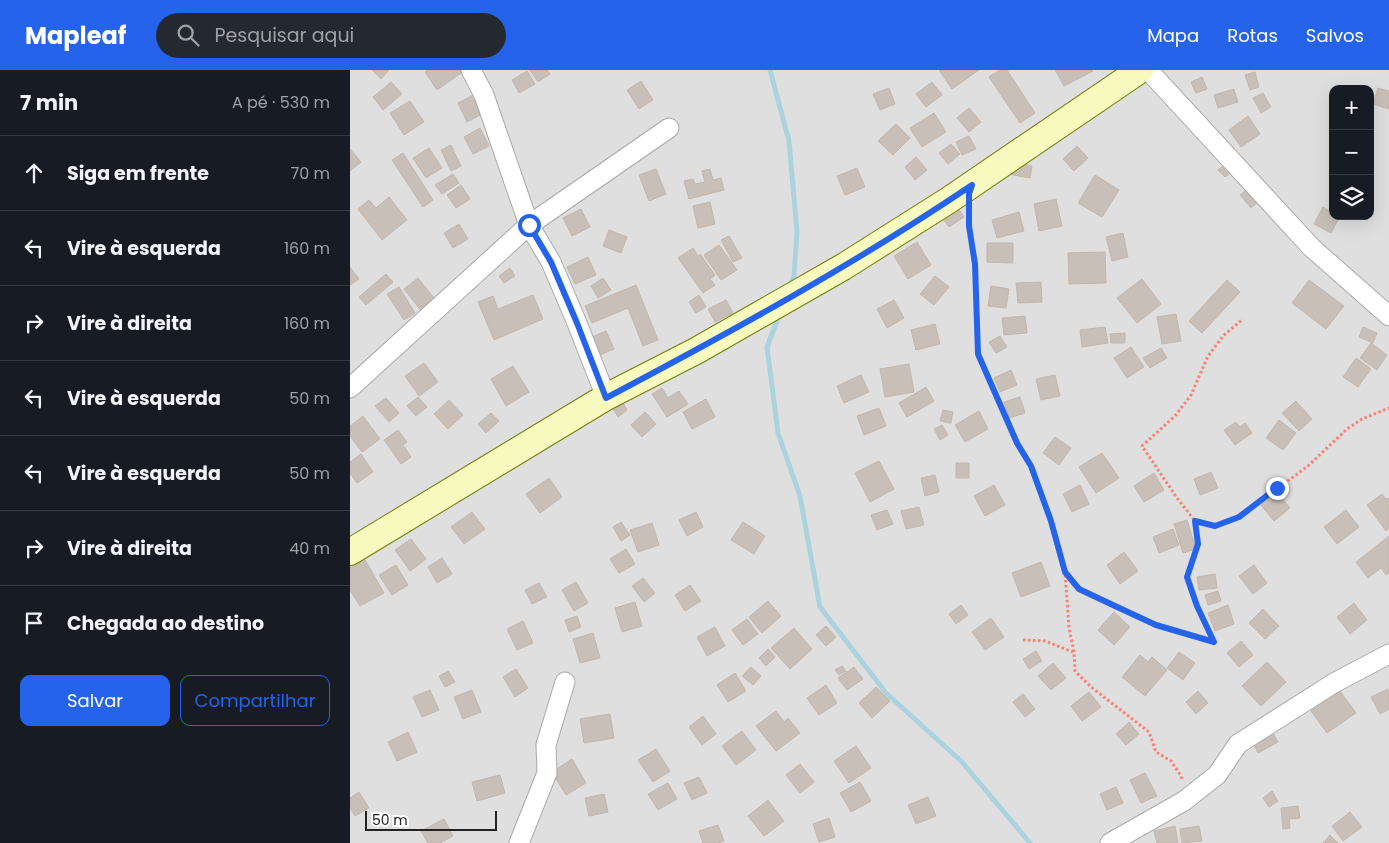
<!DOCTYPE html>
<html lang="pt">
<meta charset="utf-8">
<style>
:root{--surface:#171b24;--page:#242831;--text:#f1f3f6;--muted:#9ea1a6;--line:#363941;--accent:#2563eb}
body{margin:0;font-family:Poppins,sans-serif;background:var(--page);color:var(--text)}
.controls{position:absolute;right:15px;top:15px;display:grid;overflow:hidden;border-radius:10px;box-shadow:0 5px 20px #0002}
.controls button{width:45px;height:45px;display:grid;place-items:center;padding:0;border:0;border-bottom:1px solid var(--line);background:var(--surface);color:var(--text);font:25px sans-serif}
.scale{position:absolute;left:15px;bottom:12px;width:132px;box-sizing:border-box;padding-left:5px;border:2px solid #222;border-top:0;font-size:14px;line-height:18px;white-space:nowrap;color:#222;-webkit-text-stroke:4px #fff;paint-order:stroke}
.stop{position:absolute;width:15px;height:15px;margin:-11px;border:4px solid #2563eb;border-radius:50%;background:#fff}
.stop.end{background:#2563eb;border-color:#fff;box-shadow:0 1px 5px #0008}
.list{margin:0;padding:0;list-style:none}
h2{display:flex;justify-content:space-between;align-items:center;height:65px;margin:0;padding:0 20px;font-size:21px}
h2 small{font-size:16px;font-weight:400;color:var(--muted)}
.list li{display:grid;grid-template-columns:32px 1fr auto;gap:15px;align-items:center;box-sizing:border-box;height:75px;padding:0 20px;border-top:1px solid var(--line)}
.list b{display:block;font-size:19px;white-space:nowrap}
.list em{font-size:16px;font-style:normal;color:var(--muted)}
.actions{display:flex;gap:10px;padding:15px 20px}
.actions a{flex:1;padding:11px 0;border:1px solid var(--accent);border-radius:10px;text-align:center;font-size:18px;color:var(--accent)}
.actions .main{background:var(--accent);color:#fff}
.icon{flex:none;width:28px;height:28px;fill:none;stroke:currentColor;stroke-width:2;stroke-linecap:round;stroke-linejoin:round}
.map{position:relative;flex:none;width:1039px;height:773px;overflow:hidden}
header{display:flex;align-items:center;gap:30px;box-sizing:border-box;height:70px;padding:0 25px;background:var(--accent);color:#fff}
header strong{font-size:24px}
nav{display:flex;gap:28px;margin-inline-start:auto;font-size:18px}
.search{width:350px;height:45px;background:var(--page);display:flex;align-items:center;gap:12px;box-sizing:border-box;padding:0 18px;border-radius:28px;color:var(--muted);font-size:19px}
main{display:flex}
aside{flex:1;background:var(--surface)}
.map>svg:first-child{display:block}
.residential{fill:#e0dfdf;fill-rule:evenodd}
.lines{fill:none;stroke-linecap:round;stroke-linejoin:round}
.stream{stroke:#aad3df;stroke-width:5}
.building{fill:#c7bfb8;stroke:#c4b6ab}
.street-casing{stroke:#a9a9a9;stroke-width:21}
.secondary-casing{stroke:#707d05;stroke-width:28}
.path{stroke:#fa8072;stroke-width:3;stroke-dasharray:2.5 2.5;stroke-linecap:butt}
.street{stroke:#fff;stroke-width:19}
.secondary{stroke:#f7fabf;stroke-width:26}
.route{stroke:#2563eb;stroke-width:6}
</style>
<header>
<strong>Mapleaf</strong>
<div class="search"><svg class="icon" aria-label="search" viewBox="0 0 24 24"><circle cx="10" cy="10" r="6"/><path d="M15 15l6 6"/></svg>Pesquisar aqui</div>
<nav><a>Mapa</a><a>Rotas</a><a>Salvos</a></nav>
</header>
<main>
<aside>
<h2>7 min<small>A pé · 530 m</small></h2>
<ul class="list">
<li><svg class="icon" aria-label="ahead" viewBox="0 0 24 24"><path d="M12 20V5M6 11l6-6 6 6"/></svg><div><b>Siga em frente</b></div><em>70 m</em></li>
<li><svg class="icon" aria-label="left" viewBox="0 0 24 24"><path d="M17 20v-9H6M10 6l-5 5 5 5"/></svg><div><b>Vire à esquerda</b></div><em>160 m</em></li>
<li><svg class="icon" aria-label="right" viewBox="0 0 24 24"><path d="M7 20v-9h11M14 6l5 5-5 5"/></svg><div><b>Vire à direita</b></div><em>160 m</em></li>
<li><svg class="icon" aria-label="left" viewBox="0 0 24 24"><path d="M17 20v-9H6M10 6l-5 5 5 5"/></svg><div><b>Vire à esquerda</b></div><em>50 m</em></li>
<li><svg class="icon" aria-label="left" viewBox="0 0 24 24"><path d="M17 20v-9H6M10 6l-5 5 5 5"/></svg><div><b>Vire à esquerda</b></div><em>50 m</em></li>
<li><svg class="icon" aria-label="right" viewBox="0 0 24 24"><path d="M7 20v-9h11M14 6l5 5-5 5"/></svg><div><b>Vire à direita</b></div><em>40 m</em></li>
<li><svg class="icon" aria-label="arrive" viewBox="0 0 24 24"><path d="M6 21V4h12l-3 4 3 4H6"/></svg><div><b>Chegada ao destino</b></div></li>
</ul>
<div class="actions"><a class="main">Salvar</a><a>Compartilhar</a></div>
</aside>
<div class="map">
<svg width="1039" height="773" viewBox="0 0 1039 773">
<rect width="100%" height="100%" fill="#f2efe9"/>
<path class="residential" d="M0 0H1039V773H0ZM983 19H1020V146H983Z"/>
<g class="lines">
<path class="stream" d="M420 0 439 71 447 162 444 206 440 216
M430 243 417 277 428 363 450 426 470 537 536 623 611 691 680 773"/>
</g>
<path class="building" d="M22 0H39L31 9Z
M77 0H114V1L87 20 75 2Z
M180 0H197L200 4 188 12Z
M589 0H629L602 19Z
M650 0H657L685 43 670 53 639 7Z
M705 0H742L743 1 714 16Z
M177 1 185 14 169 23 162 10Z
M905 2 909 17 900 20 895 5Z
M852 7 857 19 846 23 841 12Z
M291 11 303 30 289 39 277 20Z
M41 12 52 24 33 40 23 27Z
M582 12 592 25 576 37 566 24Z
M539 18 545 34 530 40 523 24Z
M1028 18 1039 21V39L1023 34Z
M884 19 888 32 868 38 864 25Z
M913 23 921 37 911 43 903 28Z
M125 24 134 43 117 52 108 33Z
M60 31 74 52 54 65 40 43Z
M619 38 631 52 619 62 607 48Z
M584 43 596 62 572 77 560 58Z
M898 46 910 64 891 77 879 60Z
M546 54 560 68 543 85 528 71Z
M130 58 139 76 123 84 114 67Z
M619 66 626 79 612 85 606 72Z
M601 74 610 84 598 94 589 83Z
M101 75 111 96 101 101 91 80Z
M727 76 738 88 724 101 713 89Z
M79 78 92 98 76 108 63 88Z
M0 79 11 92 0 101Z
M53 83 83 130 73 137 42 90Z
M566 87 577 100 565 110 555 97Z
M660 92 682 96 680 108 658 104Z
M875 94 881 102 875 107 868 100Z
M507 98 515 117 495 125 487 106Z
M306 99 316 124 299 131 289 105Z
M360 99 363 110 371 108 374 120 339 129 334 111 343 109 345 114 355 112 352 101Z
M103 104 109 113 92 124 85 115Z
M745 105 769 120 752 147 728 133Z
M111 115 120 129 106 138 97 125Z
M899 118 910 130 901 138 890 125Z
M39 127 57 150 32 170 8 139 19 130 26 138Z
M706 129 712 156 689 161 684 134Z
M360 132 365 154 348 158 343 136Z
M605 134 614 147 599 157 589 144Z
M973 137 983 143V146H990L981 163 964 154Z
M231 139 240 157 222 166 213 148Z
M669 142 674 161 647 168 642 150Z
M109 154 118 169 103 178 94 163Z
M259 160 277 167 271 183 253 176Z
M773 163 778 187 762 191 756 167Z
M379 166 392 188 383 192 371 170Z
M567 172 581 195 558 209 544 186Z
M637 173H663V193L637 192Z
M369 175 387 200 371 210 354 185Z
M343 178 348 186 350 184 365 205 360 209 365 215 353 223 328 188Z
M755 182 756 213 719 214 718 183Z
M238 187 246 205 225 214 217 197Z
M0 197 9 209 0 215Z
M160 198 165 206 154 213 149 206Z
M36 204 43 212 16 235 9 227Z
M585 206 599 217 584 235 570 224Z
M68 208 84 228 70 239 54 219Z
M253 208 261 220 248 228 241 216Z
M792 209 811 234 787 253 767 228Z
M877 210 890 222 852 263 839 251Z
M959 210 994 236 976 259 942 233Z
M691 212 692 232 668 233 666 213Z
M286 215 308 270 293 276 278 238 242 253 235 236Z
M641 216 659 219 656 238 638 236Z
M49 217 65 243 54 250 37 224Z
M183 225 193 249 144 270 128 232 143 226 148 239Z
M349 225 356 237 346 243 339 232Z
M376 230 383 243 365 252 358 239Z
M544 230 554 248 537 258 527 239Z
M826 244 831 271 812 274 807 247Z
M675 246 677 263 654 265 652 248Z
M585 254 590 274 566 280 561 260Z
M755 257 758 273 732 277 730 260Z
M1013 257 1027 263 1023 273 1009 267Z
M256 261 264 279 250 285 242 267Z
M775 263V273H761L760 264Z
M650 266 657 277 646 283 639 272Z
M1021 273 1037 285 1027 300 1010 288Z
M781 277 794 297 777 308 764 288Z
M811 278 817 288 800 298 793 288Z
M1006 288 1021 299 1008 317 993 307Z
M74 293 88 312 69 326 55 306Z
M559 294 564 322 535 327 530 299Z
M163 296 179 322 156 336 141 309Z
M661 300 667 315 650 322 644 308Z
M511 305 519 322 494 333 487 316Z
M705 305 710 326 691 330 686 309Z
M576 317 584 331 557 347 549 333Z
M312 318 318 328 329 321 338 334 317 347 302 324Z
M68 327 77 337 66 346 57 336Z
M670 327 675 343 659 348 654 332Z
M36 328 49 343 39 352 25 336Z
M356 329 365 347 342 359 333 342Z
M99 330 113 345 98 359 84 344Z
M946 331 962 349 949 361 932 343Z
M273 333 277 340 268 347 263 339Z
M529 338 536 356 514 365 507 346Z
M593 340 603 342 601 353 590 351Z
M629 341 638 359 615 372 605 355Z
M295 342 306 354 292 367 281 355Z
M141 343 149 351 136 363 128 354Z
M13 346 30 369 12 382 0 366V356Z
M929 350 946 363 933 380 916 368Z
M886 352 890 357 895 353 902 363 885 375 874 360Z
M592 355 598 365 590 370 584 359Z
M48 360 57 372 53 375 61 387 51 394 34 370Z
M705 367 721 378 709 395 693 383Z
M752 383 769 408 746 423 729 397Z
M11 384 23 402 7 413 0 403V392Z
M529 391 544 419 520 432 505 403Z
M606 393H619V408H606Z
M861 402 868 418 850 425 844 409Z
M804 403 814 420 794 432 784 416Z
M585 405 589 422 575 426 571 408Z
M199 408 212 427 190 443 176 424Z
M644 415 655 435 635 446 624 426Z
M730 415 739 434 722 442 713 424Z
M927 422 940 438 924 451 911 435Z
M1032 424 1036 429 1039 428V458L1036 461 1017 435Z
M569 437 574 455 556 459 551 441Z
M537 440 543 454 527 460 521 445Z
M996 440 1009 457 987 474 974 457Z
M122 442 135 459 114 474 101 457Z
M346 442 353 457 337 466 329 450Z
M837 450 846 479 833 483 824 454Z
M271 452 280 465 271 471 263 457Z
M393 452 415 466 404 484 381 470Z
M302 453 309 475 288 482 280 460Z
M823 459 829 475 809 483 803 467Z
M1039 466V503L1036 505 1031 498 1018 508 1006 492Z
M61 469 76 489 60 501 45 480Z
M276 479 285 494 269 503 260 489Z
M774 482 788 501 770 514 757 495Z
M14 488 34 523 10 536 0 520V497Z
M92 488 102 504 87 513 78 497Z
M691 492 700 516 671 527 662 503Z
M46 495 58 515 42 525 29 505Z
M904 495 917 513 903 524 889 506Z
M865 504 867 518 849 520 847 507Z
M293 508 305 523 294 532 282 516Z
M226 512 238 533 224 541 212 520Z
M189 513 197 527 182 534 175 520Z
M340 515 351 531 335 541 325 525Z
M868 521 871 531 858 535 855 525Z
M418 531 431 546 412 563 399 547Z
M285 532 292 556 272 562 265 538Z
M1004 533 1017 550 1000 564 987 547Z
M611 535 618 545 606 554 599 544Z
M878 535 884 554 865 561 858 543Z
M913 539 929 556 915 569 899 553Z
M764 542 780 557 764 575 748 560Z
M227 546 231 557 219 562 215 550Z
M641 548 654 567 635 580 622 562Z
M397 549 408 564 393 575 382 560Z
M173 551 183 573 167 580 157 559Z
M476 556 486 567 476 576 466 565Z
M365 557 375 576 357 586 347 567Z
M444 558 462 579 440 599 421 578Z
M243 563 250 588 230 593 223 569Z
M891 571 903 585 889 597 877 583Z
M418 579 425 587 416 596 409 588Z
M686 581 692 591 679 599 673 589Z
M829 582 845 593 833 610 817 598Z
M790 585 798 592 802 587 817 600 795 626 772 607Z
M917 592 936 612 911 636 892 616Z
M703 593 716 608 701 620 688 606Z
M492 596 496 601 489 605 485 600Z
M401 597 411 606 403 615 392 606Z
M504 597 513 609 497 620 488 608Z
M166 599 178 618 165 627 153 607Z
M98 601 105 612 95 617 89 606Z
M385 603 396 621 378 632 367 615Z
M476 615 487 633 469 645 457 628Z
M526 617 540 631 522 648 509 633Z
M1038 619 1039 639 1030 644 1021 627Z
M80 620 89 640 72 647 63 627Z
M122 620 131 642 113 649 104 627Z
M848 621 858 633 846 644 836 632Z
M990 621 1006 643 977 663 961 641Z
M739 622 751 637 732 651 721 636Z
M673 624 685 639 675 647 663 632Z
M426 641 434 652 438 648 450 663 426 681 406 656Z
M260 644 264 668 234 673 230 649Z
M353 646 366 664 352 675 339 657Z
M779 652 789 664 776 675 766 664Z
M392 661 406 680 386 695 372 676Z
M922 661 928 672 908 683 902 671Z
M58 662 67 682 47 691 38 672Z
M506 676 521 698 499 713 484 691Z
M306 679 320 701 303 712 288 690Z
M222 689 236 713 216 725 202 702Z
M450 694 464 712 450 723 436 705Z
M795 703 807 726 791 733 780 710Z
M150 705 155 723 127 731 122 712Z
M349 707 357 723 342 730 334 713Z
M510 712 521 731 501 742 490 723Z
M318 713 327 729 308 740 298 724Z
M766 717 773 733 757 740 750 724Z
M922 721 928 731 919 737 913 728Z
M9 722 19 738 5 746 0 738V728Z
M254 724 258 742 239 746 235 728Z
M578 727 586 746 566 754 558 735Z
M418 730 434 751 414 766 398 746Z
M948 736 950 748 939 749 940 758 933 759 931 738Z
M1000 742 1012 757 993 771 982 756Z
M479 748 485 767 469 772 463 754Z
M94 749 103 766 90 773H78L71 761Z
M368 755 374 771 368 773H353L349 761Z
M825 756 828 773H807L804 761Z
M849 756 852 771 832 773 830 759Z
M980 765 988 773H973Z"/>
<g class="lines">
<defs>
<path id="street" d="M121 0 134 25 179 155 201 192 227 253 256 327
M798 0 962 178 1039 246
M0 318 179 155 319 58
M169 773 197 703 196 675 215 612
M760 773 834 731 867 705 888 674 984 613 1039 584"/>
<path id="secondary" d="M0 482 256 327 346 281 493 197 599 130 790 0"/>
</defs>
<use href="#street" class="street-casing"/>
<use href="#secondary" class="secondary-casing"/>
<path class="path" d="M619 143V156L625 194 628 284 667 373 681 396 701 451 715 502 719 558 724 582 725 601 741 617 799 662 806 682 821 691 831 706 832 711
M846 451 865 455 889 447 958 396 997 359 1012 349 1039 338
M715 502 729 519 765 536 806 555 863 572
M673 570 695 571 723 582
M864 572 847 536 837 507 848 474 845 451 827 428 792 376 825 346 841 325 858 286 873 266 893 249"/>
<use href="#street" class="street"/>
<use href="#secondary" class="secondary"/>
</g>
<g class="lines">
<path class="route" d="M179 155 201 192 227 253 256 328C381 262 505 194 622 115L619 124V156L625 194 628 284 667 373 681 396 701 451 715 502 729 519 765 536 806 555 864 572 847 536 837 507 848 474 845 451 865 456 889 447 927 418"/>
</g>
</svg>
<div class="controls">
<button>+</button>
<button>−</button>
<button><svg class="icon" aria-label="layers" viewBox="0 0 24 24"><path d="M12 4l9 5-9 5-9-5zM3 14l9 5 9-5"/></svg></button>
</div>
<div class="scale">50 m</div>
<div class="stop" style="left:179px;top:155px"></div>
<div class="stop end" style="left:927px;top:418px"></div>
</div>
</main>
